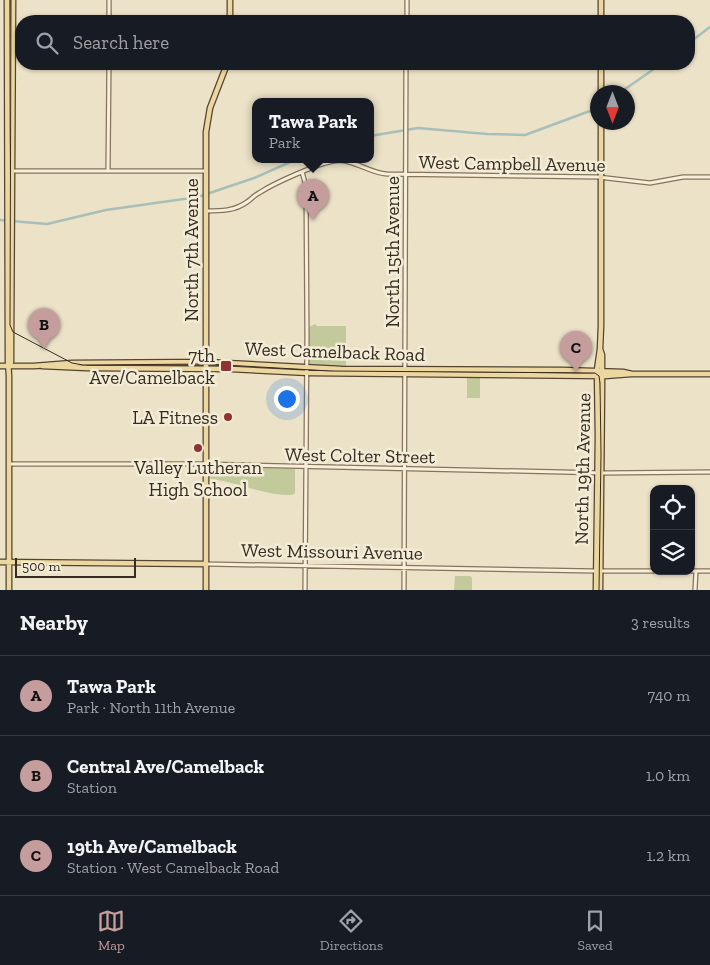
<!DOCTYPE html>
<meta charset="utf-8">
<style>
:root{--surface:#171b24;--page:#20242c;--text:#f1f3f6;--muted:#9ea1a6;--line:#363941;--accent:#c59d9d}
body{margin:0;font-family:"Zilla Slab",serif;background:var(--page);color:var(--text)}
.controls{position:absolute;right:15px;bottom:15px;display:grid;overflow:hidden;border-radius:10px;box-shadow:0 1px 4px #0004}
.controls button{width:45px;height:45px;display:grid;place-items:center;padding:0;border:0;border-bottom:1px solid var(--line);background:var(--surface);color:var(--text);font:25px sans-serif}
.compass{position:absolute;left:590px;top:85px;width:45px;height:45px;border-radius:50%;background:var(--surface);box-shadow:0 1px 4px #0004;rotate:180deg}
.scale{position:absolute;left:15px;bottom:12px;width:121px;box-sizing:border-box;padding-left:5px;border:2px solid #372c20;border-top:0;font-size:14px;line-height:18px;white-space:nowrap;color:#372c20;-webkit-text-stroke:4px #f3ecd6;paint-order:stroke}
.you{position:absolute;left:286px;top:398px;width:18px;height:18px;margin:-12px;border:4px solid #fff;border-radius:50%;background:#1a73e8;box-shadow:0 0 0 8px #1a73e833}
.badge{display:grid;place-items:center;width:32px;height:32px;border-radius:50%;background:var(--accent);color:#111;font-size:16px;font-weight:700}
.pin{position:absolute;translate:-50% -41px;filter:drop-shadow(0 1px 2px #0008)}
.pin::after{content:'';position:absolute;top:26px;width:18px;height:15px;background:inherit;clip-path:polygon(0 0,100% 0,50% 100%)}
.popup{position:absolute;left:252px;top:98px;width:122px;height:65px;box-sizing:border-box;display:grid;place-content:center;border-radius:10px;background:var(--surface);filter:drop-shadow(0 1px 4px #0005);font-size:16px;white-space:nowrap;color:var(--muted)}
.popup b{font-size:19px;color:var(--text)}
.popup::after{content:'';position:absolute;left:50%;top:100%;margin-left:-10px;border:10px solid transparent;border-top-color:var(--surface)}
.list{margin:0;padding:0;list-style:none}
h2{display:flex;justify-content:space-between;align-items:center;height:65px;margin:0;padding:0 20px;font-size:21px}
h2 small{font-size:16px;font-weight:400;color:var(--muted)}
.list li{display:grid;grid-template-columns:32px 1fr auto;gap:15px;align-items:center;box-sizing:border-box;height:80px;padding:0 20px;border-top:1px solid var(--line)}
.list b{display:block;font-size:19px;white-space:nowrap}
.list p{margin:0;font-size:16px;white-space:nowrap;color:var(--muted)}
.list em{font-size:16px;font-style:normal;color:var(--muted)}
.icon{flex:none;width:28px;height:28px;fill:none;stroke:currentColor;stroke-width:2;stroke-linecap:round;stroke-linejoin:round}
.map{position:relative;flex:none;width:710px;height:590px;overflow:hidden}
.search{position:absolute;background:var(--surface);box-shadow:0 1px 4px #0004;left:15px;right:15px;top:15px;height:55px;display:flex;align-items:center;gap:12px;box-sizing:border-box;padding:0 18px;border-radius:20px;color:var(--muted);font-size:19px}
.sheet{height:305px;background:var(--surface)}
nav{display:flex;justify-content:space-around;align-items:center;box-sizing:border-box;height:70px;border-top:1px solid var(--line);background:var(--surface);font-size:14px;color:var(--muted)}
nav a{display:grid;justify-items:center;gap:2px}
nav .on{color:var(--accent)}
.map>svg:first-child{display:block}
.green{fill:#c2c99b}
.lines{fill:none;stroke-linecap:round;stroke-linejoin:round}
.canal{stroke:#a8bfb9;stroke-width:2.5}
.minor-casing{stroke:#86745d;stroke-width:5.5}
.major-casing{stroke:#544331;stroke-width:7}
.minor{stroke:#f7efd9;stroke-width:3}
.major{stroke:#ecd7a1;stroke-width:4.5}
.tram{stroke:#372c20;stroke-width:1}
.poi-dot{fill:#903431;stroke:#f3ecd6;stroke-width:2}
.labels{text-anchor:middle;stroke-width:5;stroke-linejoin:round;paint-order:stroke}
.street-label{font-size:19px;fill:#372c20;stroke:#f3ecd6}
.poi-label{font-size:19px;fill:#372c20;stroke:#f3ecd6;text-anchor:end}
</style>
<div class="map">
<svg width="710" height="590" viewBox="0 0 710 590">
<rect width="100%" height="100%" fill="#ebe2c7"/>
<path class="green" d="M315 324 317 326H346V366H315L309 364V327Z
M467 376H480V398H467Z
M211 467 295 469V493L292 495C264 495 239 483 212 479L209 478V468Z
M455 576H470L472 578V590H454Z"/>
<g class="lines">
<path class="canal" d="M689 43 710 27
M621 92 661 64
M370 136 418 128 487 134 525 135 598 108
M0 220 47 224 106 210 198 197 254 178 297 159"/>
<defs>
<path id="minor" d="M109 21V0
M407 21V0
M108 170 109 64
M11 171H206
M302 172 306 186 307 336 305 590
M206 211C220 211 235 211 247 202 251 199 255 195 259 193 274 183 317 164 334 161 352 158 369 173 387 174L598 177 650 183 683 177H710
M9 464H203L604 473 710 472
M206 564 593 571H654
M691 571H710
M404 590 406 64
M695 590 696 571"/>
<path id="major" d="M7 0 8 362 9 376V590
M230 0V21
M601 21V0
M601 64V92
M0 366H34L72 363 207 362 341 369 563 370 623 372 632 374H710
M9 366 11 362V345L13 0
M42 366 87 368 231 369 309 373 605 376 631 374
M0 562 206 564
M206 590V132L210 108 227 64
M596 590 598 437 597 370 600 349 601 326V122
M600 590 602 387V355L600 349"/>
</defs>
<use href="#minor" class="minor-casing"/>
<use href="#major" class="major-casing"/>
<use href="#minor" class="minor"/>
<use href="#major" class="major"/>
<path class="tram" d="M11 0 10 325 13 332 72 363 83 365 207 364 330 371 595 373 599 376 600 383 601 454 599 590"/>
</g>
<g class="poi-dot">
<rect x="220" y="360" width="12" height="12" rx="2.5"/>
<circle cx="228" cy="417" r="5"/>
<circle cx="198" cy="448" r="5"/>
</g>
<g class="labels">
<g class="street-label">
<text transform="translate(512 163) rotate(1)" y="7">West Campbell Avenue</text>
<text transform="translate(191 250) rotate(-90)" y="7">North 7th Avenue</text>
<text transform="translate(392 252) rotate(-90)" y="7">North 15th Avenue</text>
<text transform="translate(335 351) rotate(2)" y="7">West Camelback Road</text>
<text transform="translate(360 455) rotate(1)" y="7">West Colter Street</text>
<text transform="translate(582 469) rotate(-89)" y="7">North 19th Avenue</text>
<text transform="translate(332 551) rotate(1)" y="7">West Missouri Avenue</text>
</g>
<g class="poi-label">
<text x="215" y="362">7th<tspan x="215" dy="22">Ave/Camelback</tspan></text>
<text x="218" y="424">LA Fitness</text>
<text x="198" y="474" text-anchor="middle">Valley Lutheran<tspan x="198" dy="22">High School</tspan></text>
</g>
</g>
</svg>
<div class="controls">
<button><svg class="icon" aria-label="locate" viewBox="0 0 24 24"><circle cx="12" cy="12" r="6"/><path d="M12 2v4M12 18v4M2 12h4M18 12h4"/></svg></button>
<button><svg class="icon" aria-label="layers" viewBox="0 0 24 24"><path d="M12 4l9 5-9 5-9-5zM3 14l9 5 9-5"/></svg></button>
</div>
<svg class="compass" viewBox="-18 -18 36 36"><path d="M0-13l5 13h-10z" fill="#e53935"/><path d="M0 13l5-13h-10z" fill="#9ea1a6"/></svg>
<div class="scale">500 m</div>
<div class="you"></div>
<div class="pin badge" style="left:313px;top:220px">A</div>
<div class="popup"><b>Tawa Park</b>Park</div>
<div class="pin badge" style="left:44px;top:349px">B</div>
<div class="pin badge" style="left:576px;top:372px">C</div>
<div class="search"><svg class="icon" aria-label="search" viewBox="0 0 24 24"><circle cx="10" cy="10" r="6"/><path d="M15 15l6 6"/></svg>Search here</div>
</div>
<section class="sheet">
<h2>Nearby<small>3 results</small></h2>
<ul class="list">
<li><span class="badge">A</span><div><b>Tawa Park</b><p>Park · North 11th Avenue</p></div><em>740 m</em></li>
<li><span class="badge">B</span><div><b>Central Ave/Camelback</b><p>Station</p></div><em>1.0 km</em></li>
<li><span class="badge">C</span><div><b>19th Ave/Camelback</b><p>Station · West Camelback Road</p></div><em>1.2 km</em></li>
</ul>
</section>
<nav>
<a class="on"><svg class="icon" aria-label="map" viewBox="0 0 24 24"><path d="M3 6l6-2 6 2 6-2v14l-6 2-6-2-6 2zM9 4v14M15 6v14"/></svg>Map</a>
<a><svg class="icon" aria-label="directions" viewBox="0 0 24 24"><path d="M12 3l9 9-9 9-9-9zM9 14v-3h6M13 9l2 2-2 2"/></svg>Directions</a>
<a><svg class="icon" aria-label="saved" viewBox="0 0 24 24"><path d="M7 4h10v16l-5-4-5 4z"/></svg>Saved</a>
</nav>
